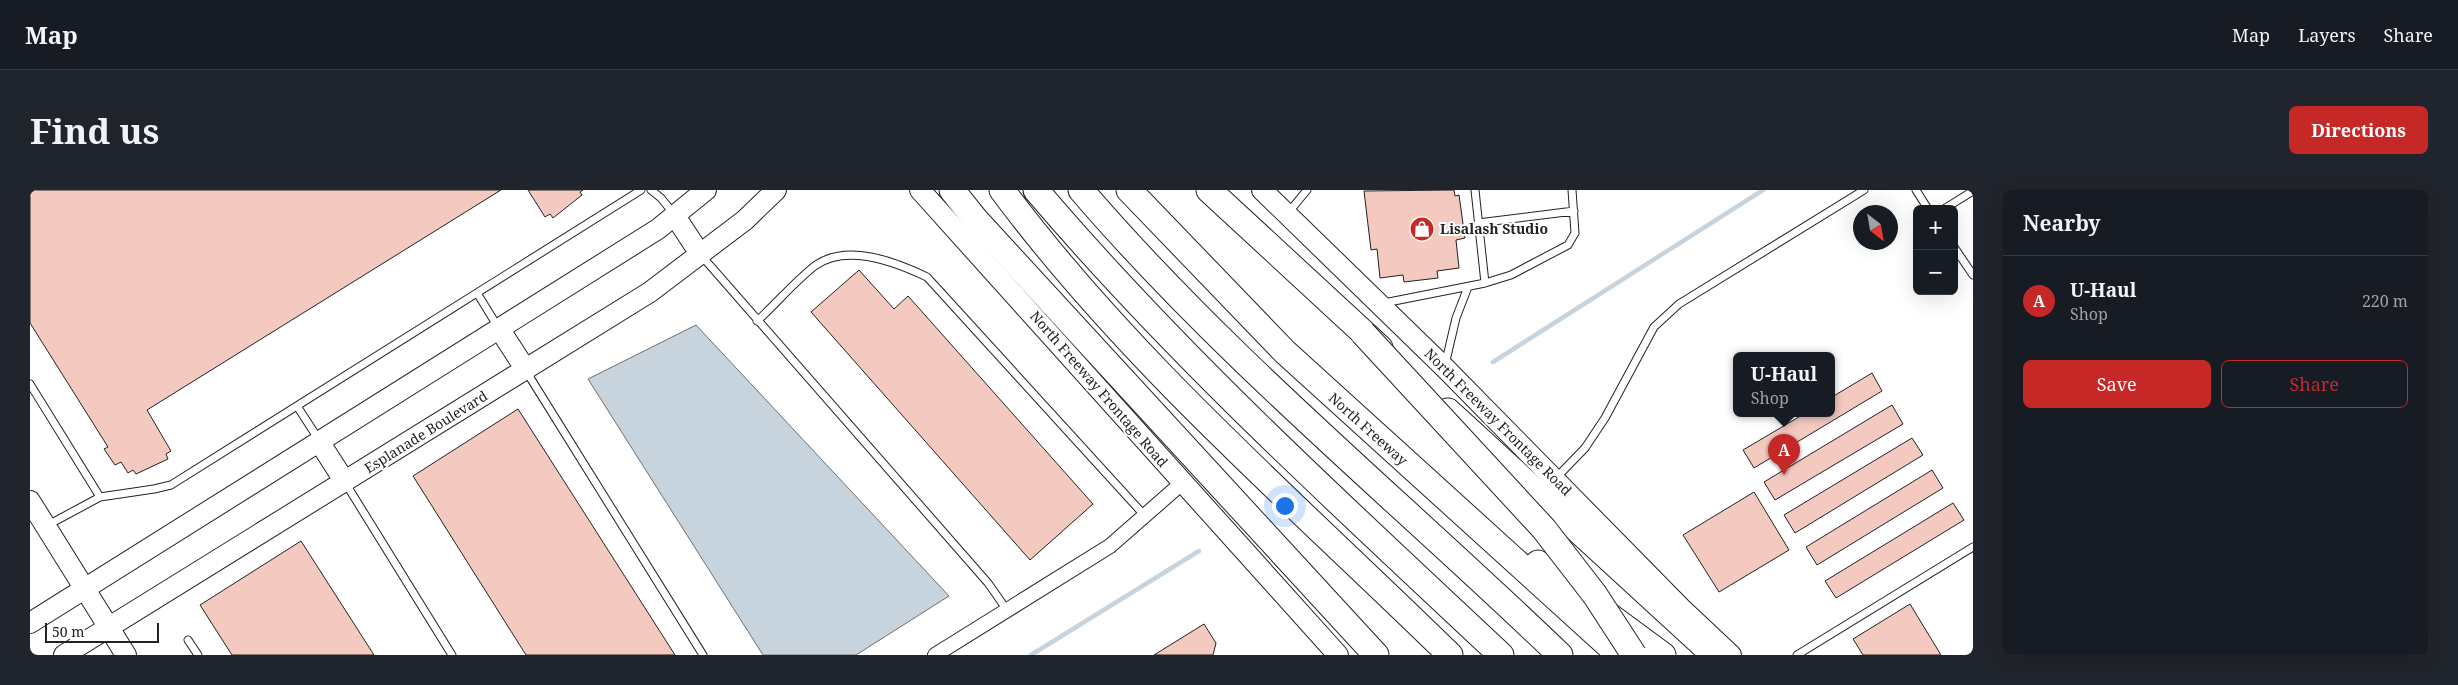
<!DOCTYPE html>
<meta charset="utf-8">
<style>
:root{--surface:#171b24;--page:#20242c;--text:#f1f3f6;--muted:#9ea1a6;--line:#363941;--accent:#c62828}
body{margin:0;font-family:"Noto Serif",serif;background:var(--page);color:var(--text)}
.controls{position:absolute;right:15px;top:15px;display:grid;overflow:hidden;border-radius:8px;box-shadow:0 5px 20px #0002}
.controls button{width:45px;height:45px;display:grid;place-items:center;padding:0;border:0;border-bottom:1px solid var(--line);background:var(--surface);color:var(--text);font:25px sans-serif}
.compass{position:absolute;left:1823px;top:15px;width:45px;height:45px;border-radius:50%;background:var(--surface);box-shadow:0 5px 20px #0002;rotate:149deg}
.scale{position:absolute;left:15px;bottom:12px;width:114px;box-sizing:border-box;padding-left:5px;border:2px solid #222;border-top:0;font-size:14px;line-height:18px;white-space:nowrap;color:#222;-webkit-text-stroke:4px #fff;paint-order:stroke}
.you{position:absolute;left:1254px;top:315px;width:18px;height:18px;margin:-12px;border:4px solid #fff;border-radius:50%;background:#1a73e8;box-shadow:0 0 0 8px #1a73e833}
.badge{display:grid;place-items:center;width:32px;height:32px;border-radius:50%;background:var(--accent);color:#fff;font-size:16px;font-weight:700}
.pin{position:absolute;translate:-50% -41px;filter:drop-shadow(0 1px 2px #0008)}
.pin::after{content:'';position:absolute;top:26px;width:18px;height:15px;background:inherit;clip-path:polygon(0 0,100% 0,50% 100%)}
.popup{position:absolute;left:1703px;top:162px;width:102px;height:65px;box-sizing:border-box;display:grid;place-content:center;border-radius:8px;background:var(--surface);filter:drop-shadow(0 1px 4px #0005);font-size:16px;white-space:nowrap;color:var(--muted)}
.popup b{font-size:19px;color:var(--text)}
.popup::after{content:'';position:absolute;left:50%;top:100%;margin-left:-10px;border:10px solid transparent;border-top-color:var(--surface)}
.list{margin:0;padding:0;list-style:none}
h2{display:flex;justify-content:space-between;align-items:center;height:65px;margin:0;padding:0 20px;font-size:21px}
h2 small{font-size:16px;font-weight:400;color:var(--muted)}
.list li{display:grid;grid-template-columns:32px 1fr auto;gap:15px;align-items:center;box-sizing:border-box;height:90px;padding:0 20px;border-top:1px solid var(--line)}
.list b{display:block;font-size:19px;white-space:nowrap}
.list p{margin:0;font-size:16px;white-space:nowrap;color:var(--muted)}
.list em{font-size:16px;font-style:normal;color:var(--muted)}
.actions{display:flex;gap:10px;padding:15px 20px}
.actions a{flex:1;padding:11px 0;border:1px solid var(--accent);border-radius:8px;text-align:center;font-size:18px;color:var(--accent)}
.actions .main{background:var(--accent);color:#fff}
.map{position:relative;flex:none;width:1943px;height:465px;overflow:hidden;border-radius:8px}
header{display:flex;align-items:center;gap:30px;box-sizing:border-box;height:70px;padding:0 25px;background:var(--surface);border-bottom:1px solid var(--line)}
header strong{font-size:24px}
nav{display:flex;gap:28px;margin-inline-start:auto;font-size:18px}
.intro{display:flex;align-items:center;justify-content:space-between;box-sizing:border-box;height:120px;padding:0 30px}
h1{margin:0;font-size:35px}
.button{padding:12px 22px;border-radius:8px;background:var(--accent);color:#fff;font-size:18px;font-weight:700}
main{display:flex;gap:30px;padding:0 30px}
aside{flex:1;background:var(--surface);border-radius:8px;box-shadow:0 5px 20px #0002}
.map>svg:first-child{display:block}
.water{fill:#c7d3dd;stroke:#6f6f6f}
.lines{fill:none;stroke-linecap:round;stroke-linejoin:round}
.stream{stroke:#c7d3dd;stroke-width:4.5}
.building{fill:#f3c9c0;stroke:#222}
.lane-casing{stroke:#222;stroke-width:9}
.street-casing{stroke:#222;stroke-width:16}
.secondary-casing{stroke:#222;stroke-width:22}
.highway-casing{stroke:#222;stroke-width:27}
.lane{stroke:#fff;stroke-width:7}
.street{stroke:#fff;stroke-width:14}
.secondary{stroke:#fff;stroke-width:20}
.highway{stroke:#fff;stroke-width:25}
.highway-bridge-casing{stroke:#222;stroke-width:27;stroke-linecap:butt}
.highway-bridge{stroke:#fff;stroke-width:25}
.labels{text-anchor:middle;stroke-width:4;stroke-linejoin:round;paint-order:stroke}
.poi-label{font-size:14px;font-weight:bold;fill:#222;stroke:#fff;text-anchor:start}
.street-label{font-size:14px;fill:#222;stroke:#fff}
</style>
<header>
<strong>Map</strong>
<nav><a>Map</a><a>Layers</a><a>Share</a></nav>
</header>
<div class="intro"><h1>Find us</h1><a class="button">Directions</a></div>
<main>
<div class="map">
<svg width="1943" height="465" viewBox="0 0 1943 465">
<rect width="100%" height="100%" fill="#fff"/>
<path class="water" d="M666 135 919 406 826 465H733L558 189Z"/>
<g class="lines">
<path class="stream" d="M1463 172 1733 0
M1001 465 1169 361"/>
</g>
<path class="building" d="M0 0H471L117 220 141 261 136 264 138 269 106 284 103 280 98 283 91 272 85 275 74 259 78 257 0 133Z
M498 0H553L550 2 552 5 523 28 520 24 515 27Z
M1424 0 1425 6 1429 5 1435 48 1426 50 1429 78 1407 81 1408 88 1374 92 1373 85 1350 88 1347 59 1341 60 1334 1Z
M829 80 864 119 878 106 1063 314 1000 370 781 122Z
M1842 183 1852 201 1724 278 1713 260 1774 224H1802V207Z
M1862 215 1873 234 1745 310 1734 292Z
M488 219 645 465H496L383 286Z
M1882 248 1893 265 1765 343 1754 325Z
M1902 280 1913 298 1787 375 1776 357Z
M1724 302 1759 360 1689 402 1653 345Z
M1923 313 1934 330 1806 408 1795 391Z
M271 351 344 465H202L170 415Z
M1880 414 1911 465H1833L1823 449Z
M1174 434 1186 453 1183 465H1124Z"/>
<g class="lines">
<defs>
<path id="lane" d="M621 0 631 8 643 23
M1445 0 1455 93
M1886 0 1898 19
M1914 19 1943 1
M1258 23 1277 0
M1448 33 1544 21
M1924 57 1943 85
M670 64 958 393 977 420
M447 103 468 137
M1354 113 1455 93 1481 85 1538 55 1545 43 1542 0
M727 131C745 115 767 89 786 75 818 53 866 72 897 87L1115 326
M1415 175 1426 128 1438 97
M496 181 673 465
M0 194 70 307
M267 216 289 250
M1525 289 1555 258 1575 228 1624 137 1649 114 1834 0
M316 294 422 465
M18 335 70 307 124 299 141 295 611 0
M158 450 168 465
M1767 465 1943 357"/>
<path id="street" d="M905 465 1080 356 1152 293"/>
<path id="secondary" d="M890 0 1308 465
M1232 0 1414 177 1651 418 1701 465
M645 26 670 64
M470 140 496 180
M290 253 315 292
M0 311 96 465
M0 433 628 39 676 0
M34 465 620 102 715 30 746 0"/>
<path id="highway" d="M922 0 946 30 1346 465
M972 0C1101 173 1267 315 1420 465
M1006 0C1148 167 1311 315 1471 465
M1051 0C1196 169 1370 311 1530 465
M1099 0 1255 162 1589 465
M1179 0 1350 158
M1418 221 1684 465
M1508 373 1633 465"/>
</defs>
<use href="#lane" class="lane-casing"/>
<use href="#street" class="street-casing"/>
<use href="#secondary" class="secondary-casing"/>
<use href="#highway" class="highway-casing"/>
<use href="#lane" class="lane"/>
<use href="#street" class="street"/>
<use href="#secondary" class="secondary"/>
<use href="#highway" class="highway"/>
<defs>
<path id="highway-bridge" d="M1333 143 1514 339 1565 405 1604 465"/>
</defs>
<use href="#highway-bridge" class="highway-bridge-casing"/>
<use href="#highway-bridge" class="highway-bridge"/>
</g>
<defs>
<symbol id="shop-disc" viewBox="-11 -11 22 22"><circle r="9.5" fill="#c62828" stroke="#fff"/><path d="M-5-2.5h2.3a2.7 3.5 0 0 1 5.4 0H5L5.5 6h-11ZM-1.5-2.5h3a1.5 2.3 0 0 0-3 0Z" fill="#fff"/></symbol>
</defs>
<g fill-rule="evenodd">
<use href="#shop-disc" x="1378" y="25" width="28" height="28"/>
</g>
<g class="labels">
<g class="poi-label">
<text x="1410" y="44">Lisalash Studio</text>
</g>
<g class="street-label">
<text transform="translate(1069 199) rotate(49)" y="5">North Freeway Frontage Road</text>
<text transform="translate(1468 232) rotate(45)" y="5">North Freeway Frontage Road</text>
<text transform="translate(1338 239) rotate(42)" y="5">North Freeway</text>
<text transform="translate(396 242) rotate(-32)" y="5">Esplanade Boulevard</text>
</g>
</g>
</svg>
<div class="controls">
<button>+</button>
<button>−</button>
</div>
<svg class="compass" viewBox="-18 -18 36 36"><path d="M0-13l5 13h-10z" fill="#e53935"/><path d="M0 13l5-13h-10z" fill="#9ea1a6"/></svg>
<div class="scale">50 m</div>
<div class="you"></div>
<div class="pin badge" style="left:1754px;top:285px">A</div>
<div class="popup"><b>U-Haul</b>Shop</div>
</div>
<aside>
<h2>Nearby<small></small></h2>
<ul class="list">
<li><span class="badge">A</span><div><b>U-Haul</b><p>Shop</p></div><em>220 m</em></li>
</ul>
<div class="actions"><a class="main">Save</a><a>Share</a></div>
</aside>
</main>
